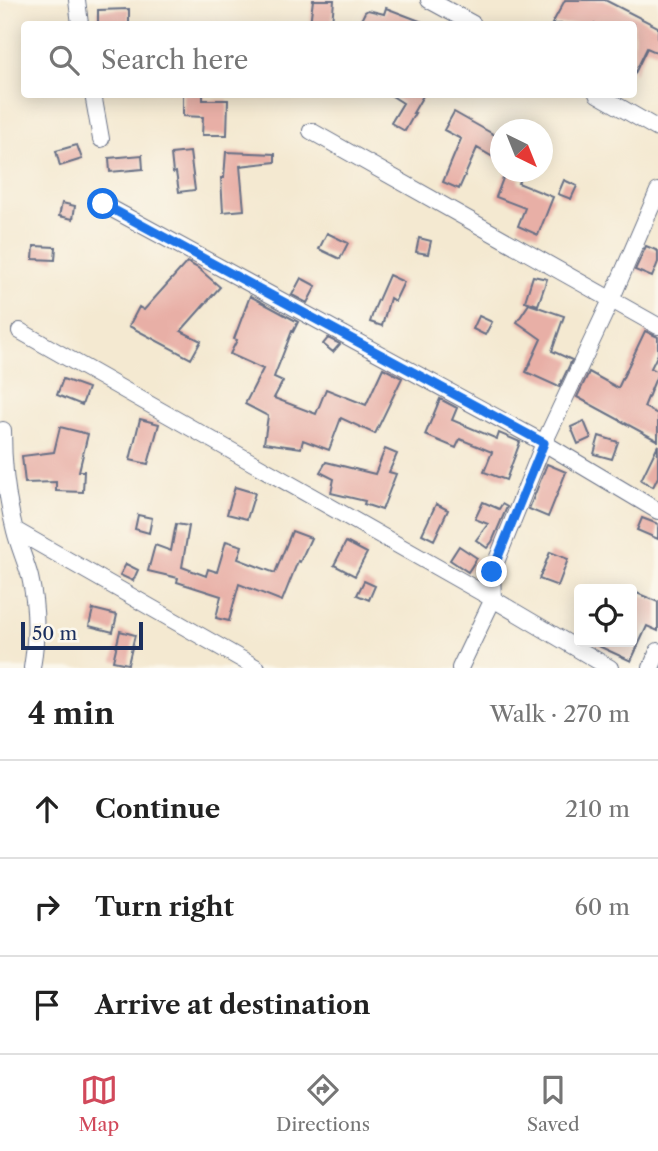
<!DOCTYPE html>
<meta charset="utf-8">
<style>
:root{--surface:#fff;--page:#f6f6f6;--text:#222;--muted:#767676;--line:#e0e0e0;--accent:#d1495b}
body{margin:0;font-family:"Libre Caslon Text",serif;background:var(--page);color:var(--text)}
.controls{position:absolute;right:21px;bottom:21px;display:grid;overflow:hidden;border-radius:7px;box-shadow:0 4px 18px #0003}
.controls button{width:63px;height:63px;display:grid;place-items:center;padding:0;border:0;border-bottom:2px solid var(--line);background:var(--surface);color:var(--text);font:35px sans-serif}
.compass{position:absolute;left:490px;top:119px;width:63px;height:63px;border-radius:50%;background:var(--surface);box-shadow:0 4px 18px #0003;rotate:137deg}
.scale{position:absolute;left:21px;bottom:18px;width:122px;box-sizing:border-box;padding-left:7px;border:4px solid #1b2f5e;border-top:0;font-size:19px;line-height:24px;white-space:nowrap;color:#1b2f5e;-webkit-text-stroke:5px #fbf7ec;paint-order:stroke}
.stop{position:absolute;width:21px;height:21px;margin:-16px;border:5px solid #1a73e8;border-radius:50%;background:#fff}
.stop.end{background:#1a73e8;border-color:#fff;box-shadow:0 2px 7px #0008}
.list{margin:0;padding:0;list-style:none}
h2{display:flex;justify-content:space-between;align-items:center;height:91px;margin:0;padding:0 28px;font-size:30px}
h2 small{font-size:23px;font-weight:400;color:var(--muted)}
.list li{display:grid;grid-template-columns:46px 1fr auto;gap:21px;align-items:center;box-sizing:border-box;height:98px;padding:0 28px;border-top:2px solid var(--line)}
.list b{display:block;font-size:26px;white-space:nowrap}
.list em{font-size:23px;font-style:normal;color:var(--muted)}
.icon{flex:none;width:38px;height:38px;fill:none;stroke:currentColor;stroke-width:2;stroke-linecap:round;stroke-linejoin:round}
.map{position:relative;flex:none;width:658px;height:668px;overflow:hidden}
.search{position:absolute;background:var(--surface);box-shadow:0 4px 18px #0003;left:21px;right:21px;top:21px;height:77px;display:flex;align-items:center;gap:18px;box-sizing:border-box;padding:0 24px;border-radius:7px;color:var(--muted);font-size:26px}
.sheet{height:385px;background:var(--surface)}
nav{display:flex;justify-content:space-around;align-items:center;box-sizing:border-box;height:98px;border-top:2px solid var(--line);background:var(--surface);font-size:19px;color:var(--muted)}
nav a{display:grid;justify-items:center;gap:4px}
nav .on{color:var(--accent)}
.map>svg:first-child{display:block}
.building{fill:#e8afa6}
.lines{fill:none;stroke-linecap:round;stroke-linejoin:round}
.street-casing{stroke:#677086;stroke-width:18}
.street{stroke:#fff;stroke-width:16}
.route{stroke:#1a73e8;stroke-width:9}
</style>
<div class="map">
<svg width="658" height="668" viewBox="0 0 658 668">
<rect width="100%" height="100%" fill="#fbf7ec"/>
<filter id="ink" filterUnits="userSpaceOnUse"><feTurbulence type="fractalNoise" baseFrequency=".0143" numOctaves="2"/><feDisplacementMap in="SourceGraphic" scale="14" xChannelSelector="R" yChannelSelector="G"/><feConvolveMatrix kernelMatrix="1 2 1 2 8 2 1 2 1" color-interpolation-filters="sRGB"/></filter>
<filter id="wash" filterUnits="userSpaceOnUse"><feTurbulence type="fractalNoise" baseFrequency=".00686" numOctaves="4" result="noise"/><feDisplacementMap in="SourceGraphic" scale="28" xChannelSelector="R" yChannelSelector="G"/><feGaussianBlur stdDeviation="1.57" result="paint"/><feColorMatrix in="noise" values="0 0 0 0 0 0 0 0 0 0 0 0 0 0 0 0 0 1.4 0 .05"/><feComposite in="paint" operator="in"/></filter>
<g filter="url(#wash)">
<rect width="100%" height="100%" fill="#f4e9d1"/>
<g id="blocks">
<path class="building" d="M313 0H334L332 24H310Z
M565 0H605L658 27V53L647 48 634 75V24H552Z
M386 8 425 23V24H374L366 23 362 18 365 12 368 10 384 14Z
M129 9V24H98V10Z
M183 94H203V100H228L227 135H202L203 117 183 116Z
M389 94H424L413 113H415L405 131 391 123 403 103Z
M454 112 500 138V161L477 148 459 189 443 182 461 139 444 130Z
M77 145 82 159 60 166 56 151Z
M190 152 195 190 179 192 176 172 173 173 171 154Z
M226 152 275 154V162L240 166 244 210 223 212 221 178H224Z
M142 155 143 169 110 172 109 158Z
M505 173 520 179 518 183 553 197 538 235 518 226 525 208 496 197Z
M564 180 577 186 571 199 558 194Z
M62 203 75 206 73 219 59 216Z
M327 233 348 243 340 259 319 249Z
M419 238 431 241 428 254 416 252Z
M34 246 56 247 55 260 33 259Z
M646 246 658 251V262L652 277 635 270Z
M187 262 198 268 220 287 181 331 201 341 191 359 129 326 139 307 144 310Z
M389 275 404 282 395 301 390 298 382 326 370 322 375 307Z
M533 276 547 279 538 305 525 301Z
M301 278 316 286 307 303 292 295Z
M250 296 298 322 293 332 292 331 274 377 283 381 274 398 316 414 326 389 366 405 383 368 402 378 375 434 341 418 329 450 303 440 301 448 264 443 268 416 245 404 263 369 230 354 237 340 234 339Z
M529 304 564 316 552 351 572 360 559 387 526 372 541 339 517 322Z
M479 316 492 322 485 335 473 329Z
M645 331 658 337V354L651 368 658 372V373L644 407 658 414V441L577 397 589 372 618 388Z
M328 338 340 344 333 352 323 344Z
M63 379 88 388 82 405 57 395Z
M440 399 457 408 452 420 497 439 499 433 520 442 506 480 484 472 492 452 460 439 456 448 425 435Z
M140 419 159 424 148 464 130 460Z
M584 421 591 438 578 444 571 427Z
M60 427 88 434 79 471H84L83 492 56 491V482L25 483 22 456 54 452Z
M599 436 618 442 612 459 594 454Z
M658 445V477L653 487 641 480Z
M385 449 397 454 389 472 396 474 382 510 364 504 365 501 331 493 334 479 320 472 326 462 375 474Z
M547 464 566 472 548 517 529 509Z
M235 487 255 493 247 519 227 514Z
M483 502 499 509 502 504 507 507 492 542 487 548 476 540 488 524 475 519Z
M436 504 448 510 434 540 422 534Z
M138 515 152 518 149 533 135 529Z
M642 518 658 524V539L637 530Z
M176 524 189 526 182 567 206 576 208 569 217 572 226 541 242 546 238 559 275 573 292 531 311 538 300 562 298 561 282 601 239 584 229 621 216 618 221 596 177 582 178 578 148 571 155 545 171 551Z
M346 542 367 553 355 576 334 565Z
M459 546 477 558 468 572 450 560Z
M550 552 568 559 558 586 539 579Z
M126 564 138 570 133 581 120 575Z
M364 581 375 586 369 600 357 595Z
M632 591 658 602V631L647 626 631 661 590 642H632Z
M93 609 117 615 113 632 89 626Z
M120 631 135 635 128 664 113 661Z"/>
</g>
</g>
<g filter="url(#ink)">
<use href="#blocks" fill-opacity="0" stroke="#677086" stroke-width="2"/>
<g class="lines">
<defs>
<path id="street" d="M77 0 80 24
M429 0 473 24
M93 94 101 139
M597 94 658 129
M311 131 658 326
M103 204 544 443 658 511
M20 331 493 599 610 668
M3 430C3 462 7 500 15 531 19 547 26 562 30 577 37 607 37 638 32 668
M15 530 257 668
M460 668 493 599 492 572 544 443 611 300 658 191
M651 668 658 651"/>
</defs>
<use href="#street" class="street-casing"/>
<use href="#street" class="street"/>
</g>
</g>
<g class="lines" filter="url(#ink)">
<path class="route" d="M103 204 544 443 492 572"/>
</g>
</svg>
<div class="controls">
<button><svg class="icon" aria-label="locate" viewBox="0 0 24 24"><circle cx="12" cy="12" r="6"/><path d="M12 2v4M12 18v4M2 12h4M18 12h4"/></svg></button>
</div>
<svg class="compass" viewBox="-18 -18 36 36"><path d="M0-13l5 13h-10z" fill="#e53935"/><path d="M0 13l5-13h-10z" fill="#767676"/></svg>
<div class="scale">50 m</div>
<div class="stop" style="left:103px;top:204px"></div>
<div class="stop end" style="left:492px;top:572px"></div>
<div class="search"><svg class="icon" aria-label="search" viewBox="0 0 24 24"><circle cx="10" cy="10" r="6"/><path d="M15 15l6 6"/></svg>Search here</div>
</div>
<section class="sheet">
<h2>4 min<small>Walk · 270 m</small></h2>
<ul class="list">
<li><svg class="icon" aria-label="ahead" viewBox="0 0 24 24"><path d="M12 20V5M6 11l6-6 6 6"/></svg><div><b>Continue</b></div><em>210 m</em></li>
<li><svg class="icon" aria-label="right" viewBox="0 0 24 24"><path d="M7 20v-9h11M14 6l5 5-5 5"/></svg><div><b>Turn right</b></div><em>60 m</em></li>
<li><svg class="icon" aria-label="arrive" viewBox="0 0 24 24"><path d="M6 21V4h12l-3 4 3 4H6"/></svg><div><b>Arrive at destination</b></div></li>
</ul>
</section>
<nav>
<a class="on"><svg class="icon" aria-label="map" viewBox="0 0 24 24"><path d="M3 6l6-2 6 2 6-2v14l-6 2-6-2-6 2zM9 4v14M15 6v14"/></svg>Map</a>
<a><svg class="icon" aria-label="directions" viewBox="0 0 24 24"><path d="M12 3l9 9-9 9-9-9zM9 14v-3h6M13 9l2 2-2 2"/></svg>Directions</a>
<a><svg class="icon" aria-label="saved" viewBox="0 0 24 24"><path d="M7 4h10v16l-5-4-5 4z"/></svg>Saved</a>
</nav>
